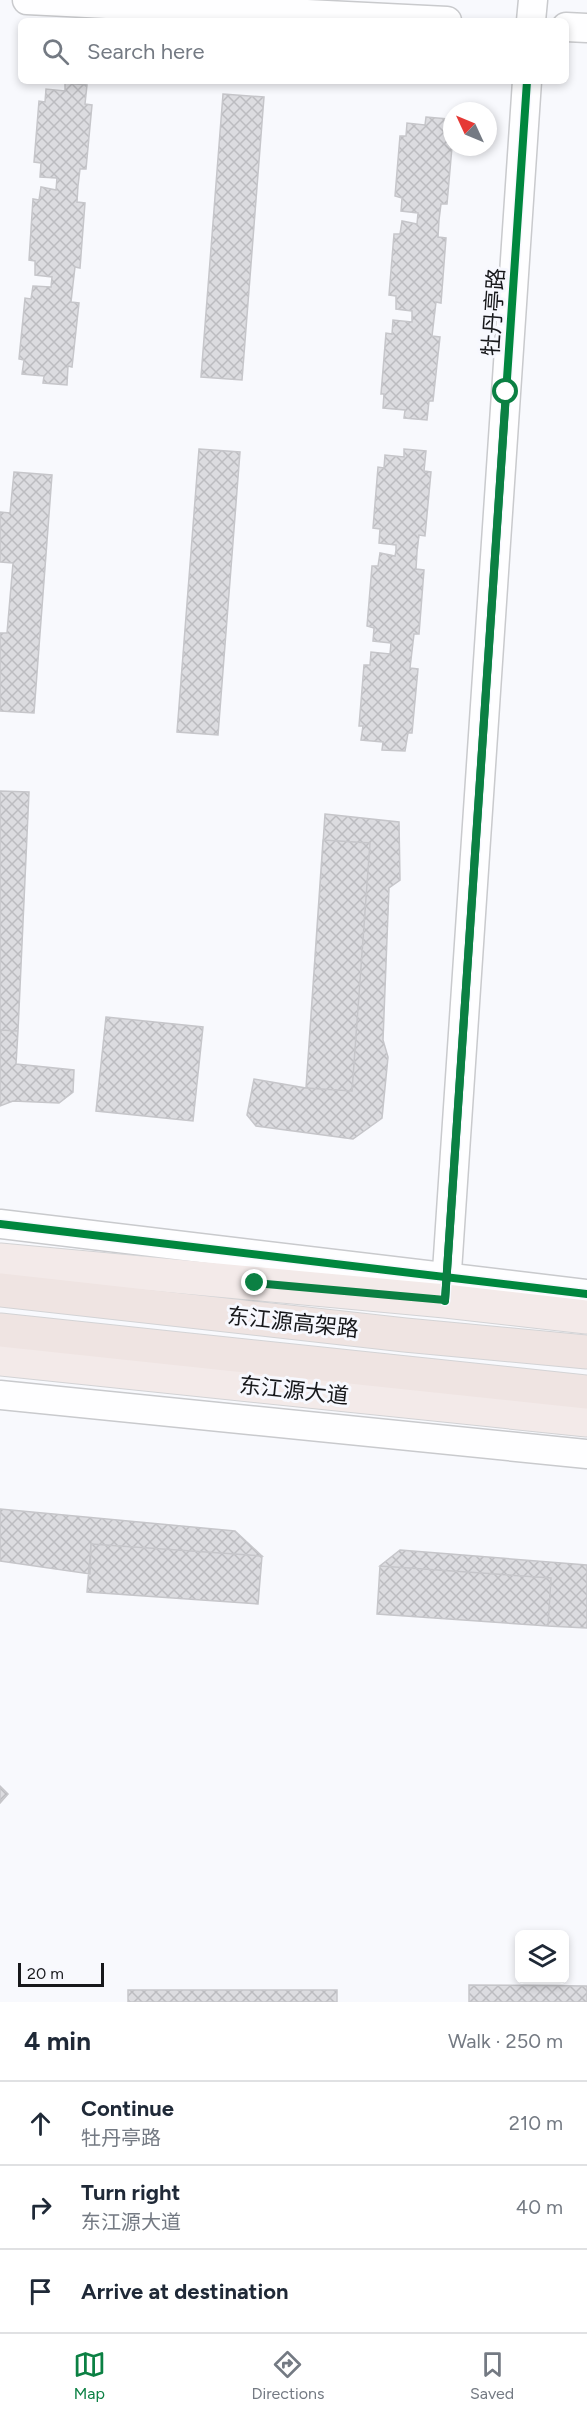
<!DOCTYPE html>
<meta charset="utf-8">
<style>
:root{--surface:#fff;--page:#f6f6f7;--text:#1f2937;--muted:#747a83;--line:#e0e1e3;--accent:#0b8043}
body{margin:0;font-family:Figtree,"Noto Sans SC",sans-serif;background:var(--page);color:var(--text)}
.controls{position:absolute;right:18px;bottom:18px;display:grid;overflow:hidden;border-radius:9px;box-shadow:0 3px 9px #0003}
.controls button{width:54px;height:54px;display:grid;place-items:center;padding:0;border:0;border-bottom:2px solid var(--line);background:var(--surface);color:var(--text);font:30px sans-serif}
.compass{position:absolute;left:443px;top:102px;width:54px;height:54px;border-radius:50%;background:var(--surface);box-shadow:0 3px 9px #0003;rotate:314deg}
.scale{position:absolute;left:18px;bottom:15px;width:86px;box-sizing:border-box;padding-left:6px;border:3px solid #17181b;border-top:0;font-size:16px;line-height:21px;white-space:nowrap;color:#17181b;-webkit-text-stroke:4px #f7f8fe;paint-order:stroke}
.stop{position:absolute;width:18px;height:18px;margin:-14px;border:4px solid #0b8043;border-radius:50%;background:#fff}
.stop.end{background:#0b8043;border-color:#fff;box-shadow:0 2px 6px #0008}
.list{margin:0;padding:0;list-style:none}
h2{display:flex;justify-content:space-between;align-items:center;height:78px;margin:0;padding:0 24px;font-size:26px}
h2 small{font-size:20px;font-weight:400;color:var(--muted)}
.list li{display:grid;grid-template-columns:39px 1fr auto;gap:18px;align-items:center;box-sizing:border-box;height:84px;padding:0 24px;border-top:2px solid var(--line)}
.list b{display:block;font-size:22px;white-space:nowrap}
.list p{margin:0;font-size:20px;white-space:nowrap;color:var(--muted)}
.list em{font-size:20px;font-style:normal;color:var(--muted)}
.icon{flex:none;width:33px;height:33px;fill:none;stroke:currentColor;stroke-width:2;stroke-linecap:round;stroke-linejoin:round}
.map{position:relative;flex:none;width:587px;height:2002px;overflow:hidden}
.search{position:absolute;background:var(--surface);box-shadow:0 3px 9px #0003;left:18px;right:18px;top:18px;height:66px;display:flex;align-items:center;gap:15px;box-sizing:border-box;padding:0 21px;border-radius:9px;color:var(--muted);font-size:22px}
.sheet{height:330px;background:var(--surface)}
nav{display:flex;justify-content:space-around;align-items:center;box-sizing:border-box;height:84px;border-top:2px solid var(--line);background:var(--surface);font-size:16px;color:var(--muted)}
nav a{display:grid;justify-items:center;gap:3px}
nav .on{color:var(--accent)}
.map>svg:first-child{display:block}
.building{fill:url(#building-cross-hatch);stroke:#c6c6ca;stroke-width:1.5}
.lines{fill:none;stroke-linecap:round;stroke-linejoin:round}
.tertiary-casing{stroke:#c9cacd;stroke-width:31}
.primary-casing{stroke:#d3d3d5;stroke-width:35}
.trunk-casing{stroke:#d3d3d5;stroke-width:35}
.tertiary{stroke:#fefeff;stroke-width:28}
.primary{stroke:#f3eae9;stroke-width:33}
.trunk{stroke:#efe4e2;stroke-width:33}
.cycleway-casing{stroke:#f7f8fe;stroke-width:11}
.cycleway{stroke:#00873e;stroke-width:8}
.route{stroke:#0b8043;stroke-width:8}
.labels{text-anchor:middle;stroke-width:6;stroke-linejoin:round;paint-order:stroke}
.street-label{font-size:22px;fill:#17181b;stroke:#f7f8fe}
</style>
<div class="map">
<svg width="587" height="2002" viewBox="0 0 587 2002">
<defs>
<pattern id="building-cross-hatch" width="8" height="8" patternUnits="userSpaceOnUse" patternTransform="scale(1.5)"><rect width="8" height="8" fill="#dcdce0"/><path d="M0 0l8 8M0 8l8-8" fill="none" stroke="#bcbcc0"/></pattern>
</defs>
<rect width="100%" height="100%" fill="#f8f9fd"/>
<path class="building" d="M65 83 87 85 85 104 92 105 86 169H80L78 186 77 202 85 203 80 268 75 267 73 284 71 302 79 303 72 367 68 366 67 385 43 383 44 376 22 374 24 360 19 359 25 298 31 299 33 286 51 287 52 277 35 275V261L29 260 33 199 39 200 41 187 56 190 57 178 40 177 41 163 34 162 39 101 45 102 46 89 65 91Z
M223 94 264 97 242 380 201 377Z
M426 117 448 119 446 139 452 140V147L447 204H441L439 220 438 237 446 238 441 303 436 302 432 336 440 337 433 401H429L427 420 404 418 405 410 383 408 384 394H381L386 333 392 334 393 320 412 322V311L396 309V296L389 295 394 234H400L402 221 417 224 418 213 401 211 402 198 395 196 400 136H406L407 123 425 125Z
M199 449 240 452 218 735 177 732Z
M404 449 426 451 424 471 431 472 425 536 419 535 417 552 416 569 424 570 419 634H414L410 668 418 669 412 733H408L405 751 382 750 383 742 361 740 363 726H359L364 665H370L371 652 390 654 391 643 373 641 374 628 367 626 372 566H378L380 553 395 556 396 550V545L379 543 380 529 373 528 378 467 384 468 385 455 404 457Z
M14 472 52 475 34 713 0 711V633H7L13 563 0 562V512L10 513Z
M0 791 29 792 18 1031 0 1030Z
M325 814 399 822 400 880 389 888 383 1040 388 1057 382 1118 353 1139 256 1126 247 1115 254 1079 306 1088Z
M323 840 370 843 352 1091 306 1088Z
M106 1017 203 1027 193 1121 96 1111Z
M0 1030 18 1031 16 1064 74 1070 73 1092 59 1103 13 1101 0 1106Z
M0 1509 235 1531 262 1556 91 1544 90 1574 0 1561Z
M91 1544 262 1556 258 1604 87 1592Z
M400 1550 587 1565V1628L548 1626 551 1578 380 1566Z
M380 1566 551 1578 548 1626 377 1614Z
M0 1786 8 1794 0 1803Z
M469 1985 587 1986V2002H469Z
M128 1990H337V2002H128Z"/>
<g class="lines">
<defs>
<path id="tertiary" d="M27 0 447 21
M531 21 533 0
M566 27 587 28
M0 1224 587 1294
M445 1301 527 81
M0 1395 587 1454"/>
<path id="primary" d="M0 1260 445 1301 587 1317
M0 1359 587 1420"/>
<path id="trunk" d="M0 1290 405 1335 587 1352
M0 1330 587 1392"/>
</defs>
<use href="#tertiary" class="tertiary-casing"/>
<use href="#primary" class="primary-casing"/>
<use href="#trunk" class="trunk-casing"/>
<use href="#tertiary" class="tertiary"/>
<use href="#primary" class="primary"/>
<use href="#trunk" class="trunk"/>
<defs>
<path id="cycleway" d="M0 1224 587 1294
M445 1301 527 81"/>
</defs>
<use href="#cycleway" class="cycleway-casing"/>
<use href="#cycleway" class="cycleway"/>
</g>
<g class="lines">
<path class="route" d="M255 1283 445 1300 506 392"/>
</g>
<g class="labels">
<g class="street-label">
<text transform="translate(493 312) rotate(-86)" y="8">牡丹亭路</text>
<text transform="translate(293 1322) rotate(6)" y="8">东江源高架路</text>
<text transform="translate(294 1390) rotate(6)" y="8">东江源大道</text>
</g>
</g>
</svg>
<div class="controls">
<button><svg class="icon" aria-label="layers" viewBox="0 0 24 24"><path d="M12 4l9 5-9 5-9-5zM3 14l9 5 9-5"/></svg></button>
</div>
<svg class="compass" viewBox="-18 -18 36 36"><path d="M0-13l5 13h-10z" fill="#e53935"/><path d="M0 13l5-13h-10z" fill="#747a83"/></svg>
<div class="scale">20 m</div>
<div class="stop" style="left:506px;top:392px"></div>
<div class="stop end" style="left:255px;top:1283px"></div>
<div class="search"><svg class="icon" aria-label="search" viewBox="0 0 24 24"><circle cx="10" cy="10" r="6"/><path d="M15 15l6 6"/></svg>Search here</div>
</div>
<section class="sheet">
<h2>4 min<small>Walk · 250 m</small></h2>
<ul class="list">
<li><svg class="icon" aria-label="ahead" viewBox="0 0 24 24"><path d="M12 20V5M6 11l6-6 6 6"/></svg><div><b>Continue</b><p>牡丹亭路</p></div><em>210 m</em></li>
<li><svg class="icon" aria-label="right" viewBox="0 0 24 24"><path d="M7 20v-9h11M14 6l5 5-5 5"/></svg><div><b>Turn right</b><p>东江源大道</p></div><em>40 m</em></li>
<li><svg class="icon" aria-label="arrive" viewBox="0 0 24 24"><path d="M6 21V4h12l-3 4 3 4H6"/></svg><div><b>Arrive at destination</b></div></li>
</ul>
</section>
<nav>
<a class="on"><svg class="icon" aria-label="map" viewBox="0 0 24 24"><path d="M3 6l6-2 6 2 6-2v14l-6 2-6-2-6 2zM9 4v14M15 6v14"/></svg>Map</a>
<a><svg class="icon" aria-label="directions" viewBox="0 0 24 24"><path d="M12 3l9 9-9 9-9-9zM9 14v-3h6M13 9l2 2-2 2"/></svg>Directions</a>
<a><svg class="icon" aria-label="saved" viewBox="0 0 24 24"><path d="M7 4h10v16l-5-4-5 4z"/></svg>Saved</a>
</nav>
